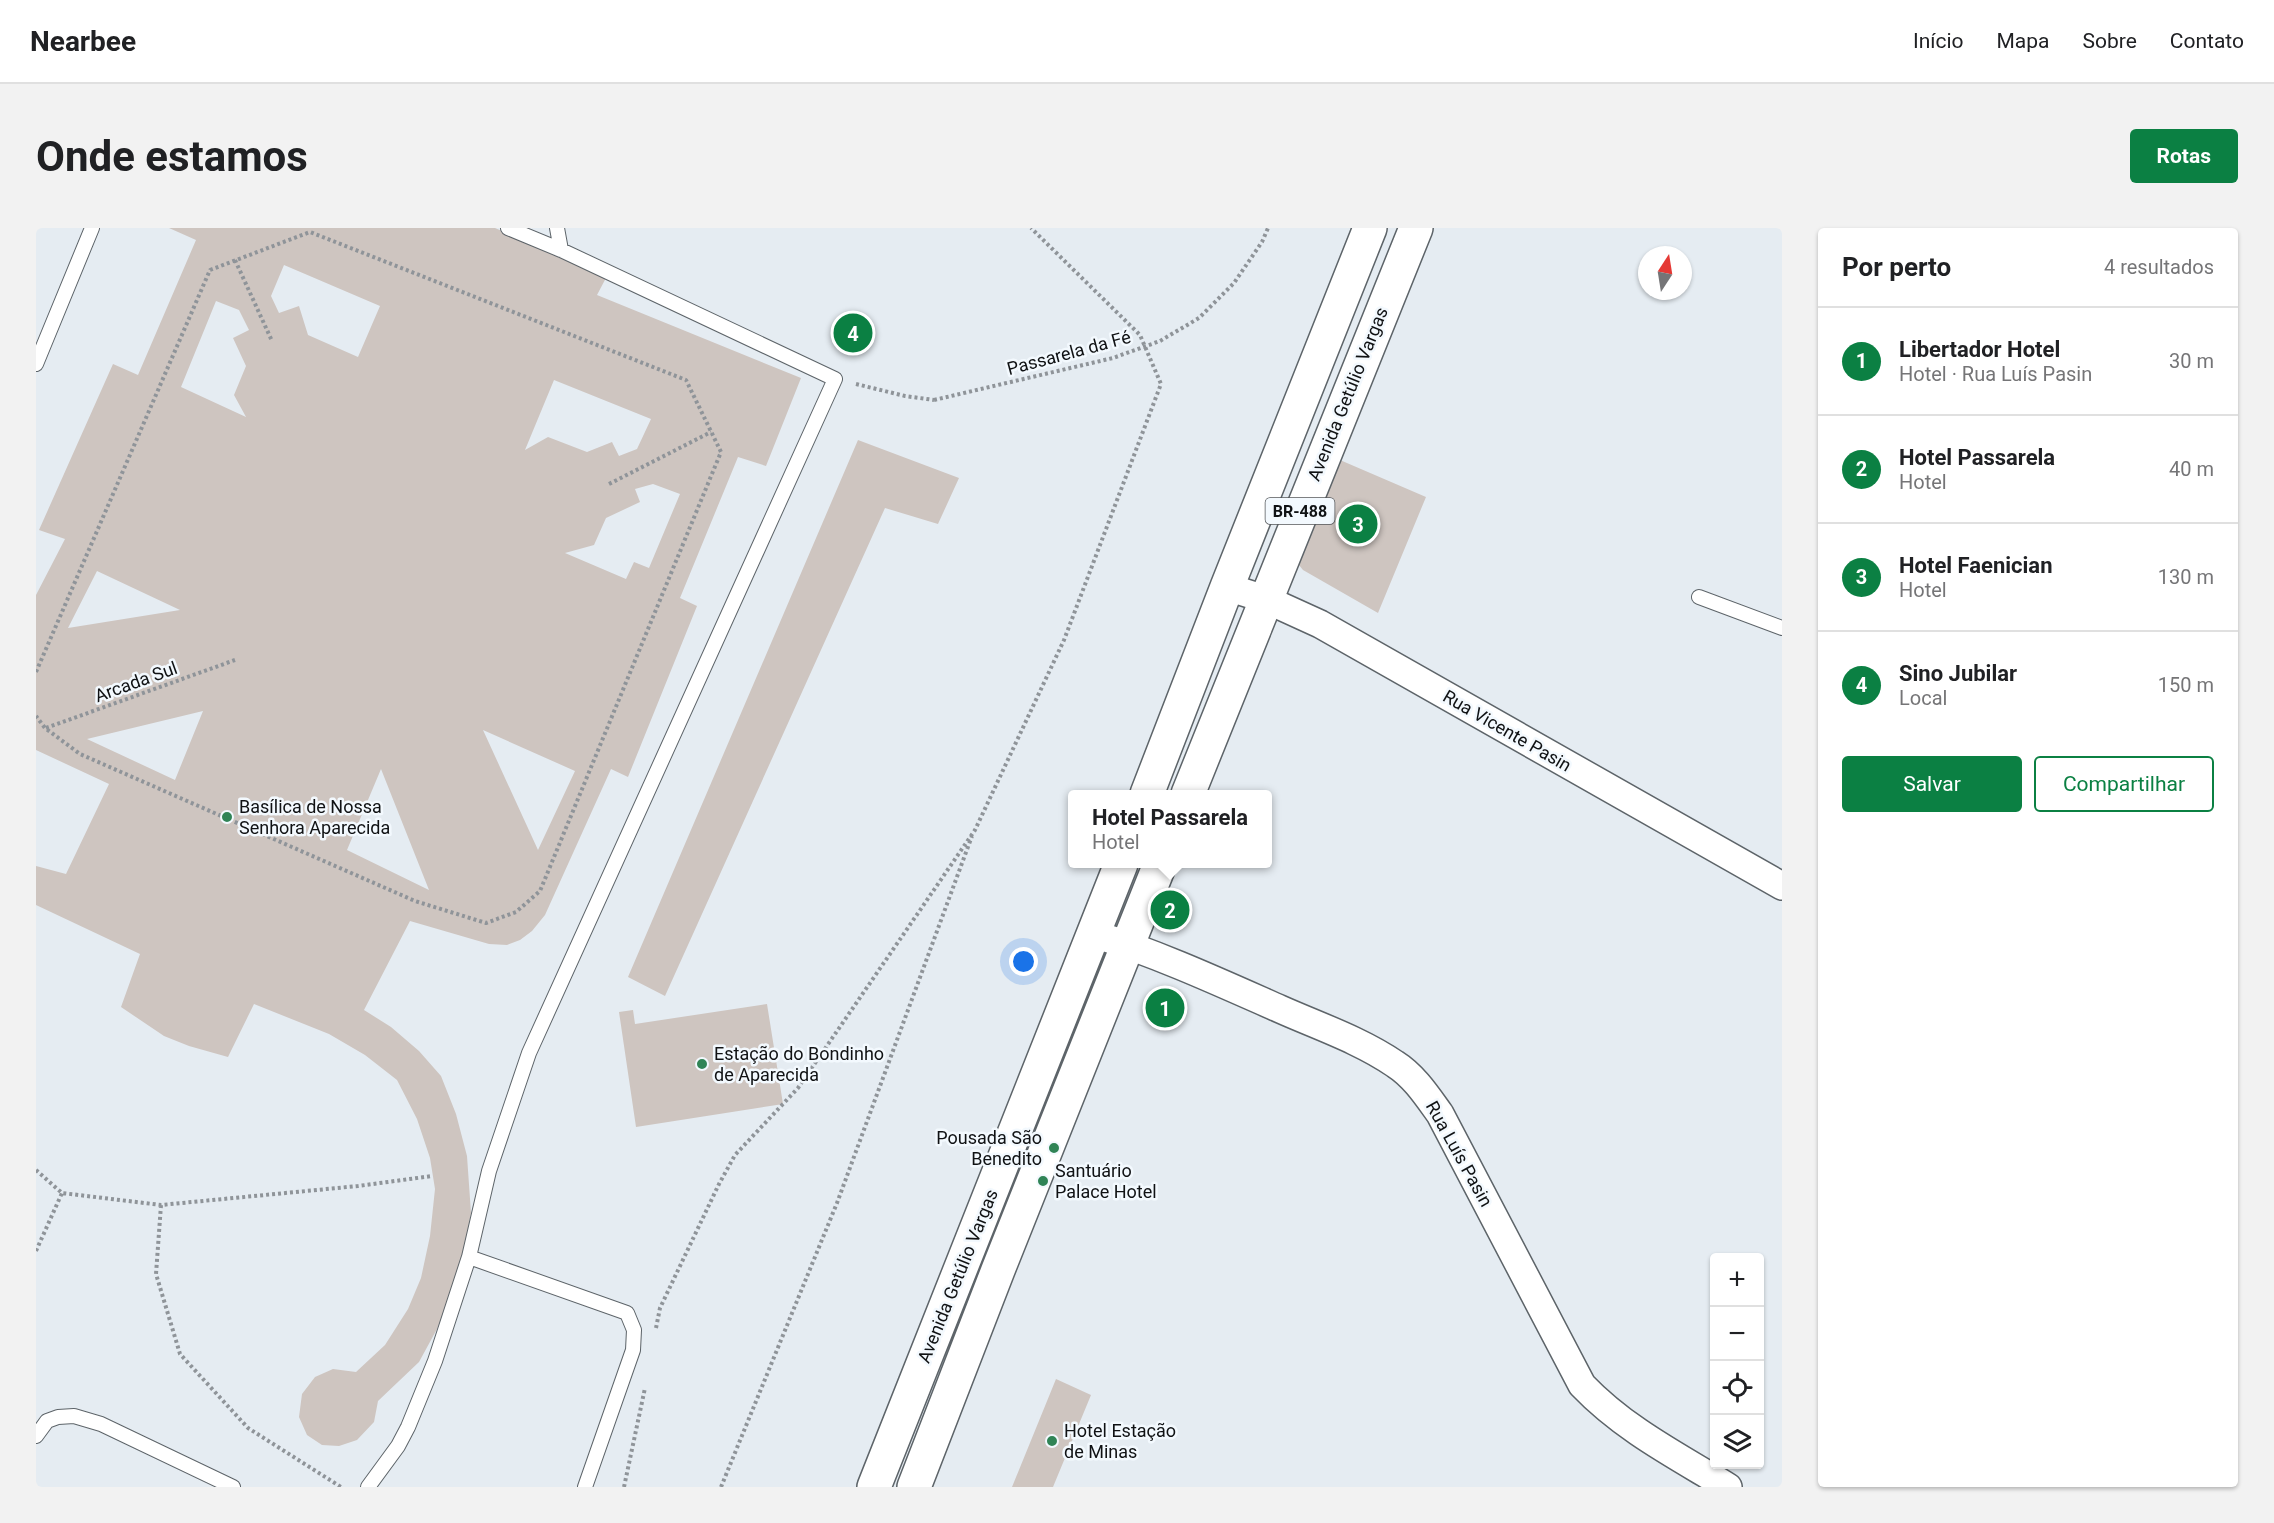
<!DOCTYPE html>
<html lang="pt">
<meta charset="utf-8">
<style>
:root{--surface:#fff;--page:#f2f2f2;--text:#202124;--muted:#757577;--line:#e0e0e0;--accent:#0b8043}
body{margin:0;font-family:Roboto,sans-serif;background:var(--page);color:var(--text)}
.controls{position:absolute;right:18px;bottom:18px;display:grid;overflow:hidden;border-radius:6px;box-shadow:0 2px 4px #0004}
.controls button{width:54px;height:54px;display:grid;place-items:center;padding:0;border:0;border-bottom:2px solid var(--line);background:var(--surface);color:var(--text);font:30px sans-serif}
.compass{position:absolute;left:1602px;top:18px;width:54px;height:54px;border-radius:50%;background:var(--surface);box-shadow:0 2px 4px #0004;rotate:12deg}
.you{position:absolute;left:988px;top:734px;width:21px;height:21px;margin:-15px;border:4px solid #fff;border-radius:50%;background:#1a73e8;box-shadow:0 0 0 9px #1a73e833}
.badge{display:grid;place-items:center;width:39px;height:39px;border-radius:50%;background:var(--accent);color:#fff;font-size:20px;font-weight:700}
.pin{position:absolute;translate:-50% -50%;border:3px solid #fff;box-shadow:0 2px 6px #0006}
.popup{position:absolute;left:1032px;top:562px;width:204px;height:78px;box-sizing:border-box;display:grid;place-content:center;border-radius:6px;background:var(--surface);filter:drop-shadow(0 2px 4px #0005);font-size:20px;white-space:nowrap;color:var(--muted)}
.popup b{font-size:22px;color:var(--text)}
.popup::after{content:'';position:absolute;left:50%;top:100%;margin-left:-12px;border:12px solid transparent;border-top-color:var(--surface)}
.list{margin:0;padding:0;list-style:none}
h2{display:flex;justify-content:space-between;align-items:center;height:78px;margin:0;padding:0 24px;font-size:26px}
h2 small{font-size:20px;font-weight:400;color:var(--muted)}
.list li{display:grid;grid-template-columns:39px 1fr auto;gap:18px;align-items:center;box-sizing:border-box;height:108px;padding:0 24px;border-top:2px solid var(--line)}
.list b{display:block;font-size:22px;white-space:nowrap}
.list p{margin:0;font-size:20px;white-space:nowrap;color:var(--muted)}
.list em{font-size:20px;font-style:normal;color:var(--muted)}
.actions{display:flex;gap:12px;padding:18px 24px}
.actions a{flex:1;padding:14px 0;border:2px solid var(--accent);border-radius:6px;text-align:center;font-size:21px;color:var(--accent)}
.actions .main{background:var(--accent);color:#fff}
.icon{flex:none;width:33px;height:33px;fill:none;stroke:currentColor;stroke-width:2;stroke-linecap:round;stroke-linejoin:round}
.map{position:relative;flex:none;width:1746px;height:1259px;overflow:hidden;border-radius:6px}
header{display:flex;align-items:center;gap:36px;box-sizing:border-box;height:84px;padding:0 30px;background:var(--surface);border-bottom:2px solid var(--line)}
header strong{font-size:28px}
nav{display:flex;gap:33px;margin-inline-start:auto;font-size:21px}
.intro{display:flex;align-items:center;justify-content:space-between;box-sizing:border-box;height:144px;padding:0 36px}
h1{margin:0;font-size:42px}
.button{padding:15px 27px;border-radius:6px;background:var(--accent);color:#fff;font-size:21px;font-weight:700}
main{display:flex;gap:36px;padding:0 36px}
aside{flex:1;background:var(--surface);border-radius:6px;box-shadow:0 2px 4px #0004}
.map>svg:first-child{display:block}
.building{fill:#cec5c0;fill-rule:evenodd}
.lines{fill:none;stroke-linecap:round;stroke-linejoin:round}
.service-casing{stroke:#5d6469;stroke-width:16}
.minor-casing{stroke:#5d6469;stroke-width:30}
.primary-casing{stroke:#5d6469;stroke-width:36}
.path{stroke:#8f9499;stroke-width:4;stroke-dasharray:3 3;stroke-linecap:butt}
.service{stroke:#fff;stroke-width:14}
.minor{stroke:#fff;stroke-width:27}
.primary{stroke:#fff;stroke-width:33}
.path-bridge{stroke:#8f9499;stroke-width:4;stroke-dasharray:3 3;stroke-linecap:butt}
.poi-dot{fill:#308456;stroke:#f3f9fe;stroke-width:2}
.labels{text-anchor:middle;stroke-width:5;stroke-linejoin:round;paint-order:stroke}
.shield{fill:#f3f9fe;stroke:#54575a;stroke-width:1.5}
.shield-label{font-size:16px;font-weight:bold;fill:#101214}
.street-label{font-size:18px;fill:#101214;stroke:#f3f9fe}
.poi-label{font-size:18px;fill:#101214;stroke:#f3f9fe;text-anchor:start}
</style>
<header>
<strong>Nearbee</strong>
<nav><a>Início</a><a>Mapa</a><a>Sobre</a><a>Contato</a></nav>
</header>
<div class="intro"><h1>Onde estamos</h1><a class="button">Rotas</a></div>
<main>
<div class="map">
<svg width="1746" height="1259" viewBox="0 0 1746 1259">
<rect width="100%" height="100%" fill="#e5ecf2"/>
<path class="building" d="M133 0H459L571 48 561 67 765 150 730 238 702 229 644 370 661 378 592 549 575 541 509 687 496 703 484 712 471 717 453 716 374 693 328 782 355 799 383 823 405 848 420 886 431 928 435 985 428 1021 414 1070 401 1101 383 1134 342 1173 338 1194 321 1212 303 1218 286 1217 271 1207 263 1189 266 1166 279 1149 297 1141 320 1144 349 1117 372 1081 385 1050 394 1008 399 961 394 930 381 891 361 852 329 827 293 806 218 776 192 829 153 818 128 808 85 779 104 726 0 677V638L30 646 73 556 0 522V367L29 311 3 302 77 136 102 147 160 12ZM248 37 344 78 322 129 272 107 263 78 243 85 235 68ZM180 73 203 82 213 102 197 110 210 138 198 167 210 189 145 159ZM518 152 615 191 601 221 583 228 576 214 551 224 512 209 489 222ZM617 256 644 266 613 340 598 334 590 351 529 325 558 317 570 290 604 274 599 261ZM61 343 144 382 32 400ZM167 483 139 552 51 511ZM447 502 539 543 502 622ZM345 541 393 662 311 622Z
M822 212 923 250 902 296 849 280 629 768 592 749Z
M1297 229 1390 269 1342 385 1267 342 1258 331Z
M731 776 747 876 600 899 583 784 597 782 599 796Z
M1020 1151 1055 1167 1017 1259H976Z"/>
<g class="lines">
<defs>
<path id="service" d="M521 0 525 22
M0 136 56 0
M1663 369 1746 400
M433 1029 453 943 493 825 799 151 525 22 472 0
M0 1208 11 1193 22 1189 38 1188 65 1196 197 1259
M332 1259 362 1218 372 1199 399 1133 433 1029 591 1085 598 1102 597 1122 549 1259"/>
<path id="minor" d="M1191 359 1229 371 1284 396 1746 658
M1058 706C1122 726 1183 754 1244 781 1282 798 1324 812 1359 836 1378 848 1391 868 1404 886L1546 1157C1588 1201 1641 1228 1692 1259"/>
<path id="primary" d="M1111 566 1191 359 1334 0
M1152 566 1380 0
M838 1259 1085 636
M878 1259 962 1042 1124 636"/>
</defs>
<use href="#service" class="service-casing"/>
<use href="#minor" class="minor-casing"/>
<use href="#primary" class="primary-casing"/>
<path class="path" d="M199 32 236 113
M820 156 869 168 898 172
M573 256 675 204
M0 444 174 42 274 4 650 152 685 224 504 663 480 684 450 695 379 673 44 526 9 500 0 488
M10 500 199 432
M0 942 26 965 125 977 322 958 396 948
M125 977 120 1046 144 1126 212 1200 305 1259
M0 1023 26 965
M620 1100 624 1080 683 956 699 927 762 860 939 602 1028 412 1125 156 1104 107 995 0
M588 1259 609 1160
M685 1259 801 975 936 608"/>
<use href="#service" class="service"/>
<use href="#minor" class="minor"/>
<use href="#primary" class="primary"/>
<path class="path-bridge" d="M898 172 1077 130 1124 113 1163 90 1198 55 1226 14 1232 0"/>
</g>
<g class="poi-dot">
<circle cx="191" cy="589" r="6"/>
<circle cx="666" cy="836" r="6"/>
<circle cx="1018" cy="920" r="6"/>
<circle cx="1007" cy="953" r="6"/>
<circle cx="1016" cy="1213" r="6"/>
</g>
<g class="labels">
<rect class="shield" x="1229.5" y="270" width="69" height="26" rx="4.5"/>
<g class="shield-label">
<text x="1264" y="289">BR-488</text>
</g>
<g class="street-label">
<text transform="translate(1033 125) rotate(-15)" y="6">Passarela da Fé</text>
<text transform="translate(1312 166) rotate(-68)" y="6">Avenida Getúlio Vargas</text>
<text transform="translate(100 454) rotate(-20)" y="6">Arcada Sul</text>
<text transform="translate(1471 503) rotate(30)" y="6">Rua Vicente Pasin</text>
<text transform="translate(1423 926) rotate(61)" y="6">Rua Luís Pasin</text>
<text transform="translate(922 1048) rotate(-68)" y="6">Avenida Getúlio Vargas</text>
</g>
<g class="poi-label">
<text x="203" y="585">Basílica de Nossa<tspan x="203" dy="21">Senhora Aparecida</tspan></text>
<text x="678" y="832">Estação do Bondinho<tspan x="678" dy="21">de Aparecida</tspan></text>
<text x="1006" y="916" text-anchor="end">Pousada São<tspan x="1006" dy="21">Benedito</tspan></text>
<text x="1019" y="949">Santuário<tspan x="1019" dy="21">Palace Hotel</tspan></text>
<text x="1028" y="1209">Hotel Estação<tspan x="1028" dy="21">de Minas</tspan></text>
</g>
</g>
</svg>
<div class="controls">
<button>+</button>
<button>−</button>
<button><svg class="icon" aria-label="locate" viewBox="0 0 24 24"><circle cx="12" cy="12" r="6"/><path d="M12 2v4M12 18v4M2 12h4M18 12h4"/></svg></button>
<button><svg class="icon" aria-label="layers" viewBox="0 0 24 24"><path d="M12 4l9 5-9 5-9-5zM3 14l9 5 9-5"/></svg></button>
</div>
<svg class="compass" viewBox="-18 -18 36 36"><path d="M0-13l5 13h-10z" fill="#e53935"/><path d="M0 13l5-13h-10z" fill="#757577"/></svg>
<div class="you"></div>
<div class="pin badge" style="left:1129px;top:780px">1</div>
<div class="pin badge" style="left:1134px;top:682px">2</div>
<div class="popup"><b>Hotel Passarela</b>Hotel</div>
<div class="pin badge" style="left:1322px;top:296px">3</div>
<div class="pin badge" style="left:817px;top:105px">4</div>
</div>
<aside>
<h2>Por perto<small>4 resultados</small></h2>
<ul class="list">
<li><span class="badge">1</span><div><b>Libertador Hotel</b><p>Hotel · Rua Luís Pasin</p></div><em>30 m</em></li>
<li><span class="badge">2</span><div><b>Hotel Passarela</b><p>Hotel</p></div><em>40 m</em></li>
<li><span class="badge">3</span><div><b>Hotel Faenician</b><p>Hotel</p></div><em>130 m</em></li>
<li><span class="badge">4</span><div><b>Sino Jubilar</b><p>Local</p></div><em>150 m</em></li>
</ul>
<div class="actions"><a class="main">Salvar</a><a>Compartilhar</a></div>
</aside>
</main>
